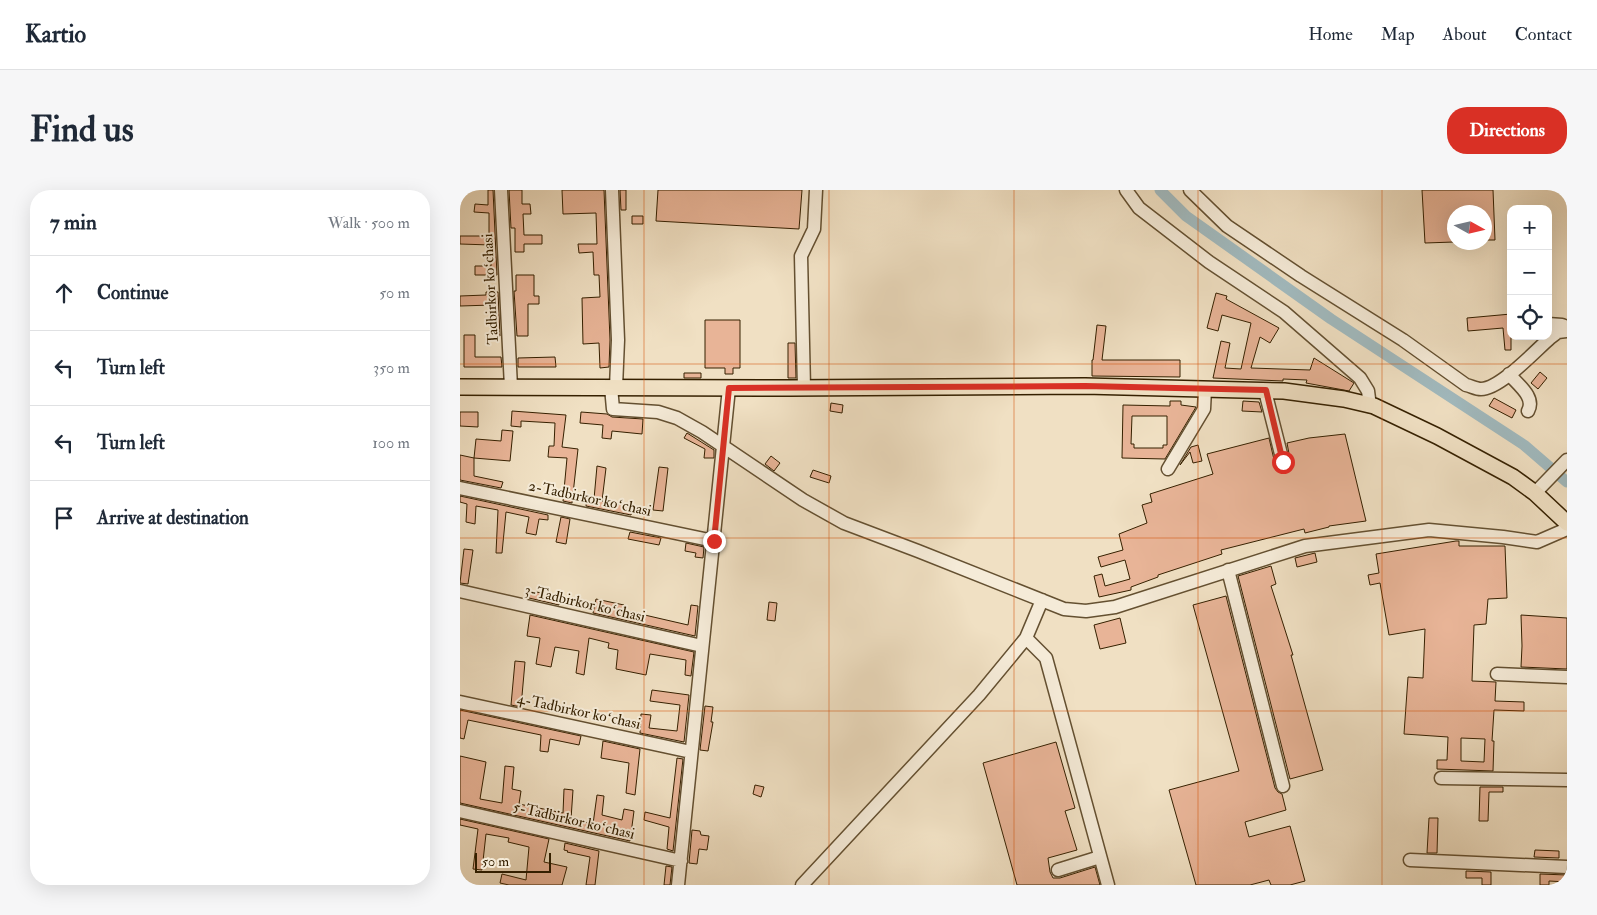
<!DOCTYPE html>
<meta charset="utf-8">
<style>
:root{--surface:#fff;--page:#f6f6f7;--text:#1f2937;--muted:#747a83;--line:#e0e1e3;--accent:#d93025}
body{margin:0;font-family:"IM FELL Double Pica",serif;background:var(--page);color:var(--text)}
.controls{position:absolute;right:15px;top:15px;display:grid;overflow:hidden;border-radius:10px;box-shadow:0 5px 20px #0002}
.controls button{width:45px;height:45px;display:grid;place-items:center;padding:0;border:0;border-bottom:1px solid var(--line);background:var(--surface);color:var(--text);font:25px sans-serif}
.compass{position:absolute;left:987px;top:15px;width:45px;height:45px;border-radius:50%;background:var(--surface);box-shadow:0 5px 20px #0002;rotate:98deg}
.scale{position:absolute;left:15px;bottom:12px;width:76px;box-sizing:border-box;padding-left:5px;border:2px solid #352000;border-top:0;font-size:14px;line-height:18px;white-space:nowrap;color:#352000;-webkit-text-stroke:4px #f5ebd8;paint-order:stroke}
.stop{position:absolute;width:15px;height:15px;margin:-11px;border:4px solid #d93025;border-radius:50%;background:#fff}
.stop.end{background:#d93025;border-color:#fff;box-shadow:0 1px 5px #0008}
.list{margin:0;padding:0;list-style:none}
h2{display:flex;justify-content:space-between;align-items:center;height:65px;margin:0;padding:0 20px;font-size:21px}
h2 small{font-size:16px;font-weight:400;color:var(--muted)}
.list li{display:grid;grid-template-columns:32px 1fr auto;gap:15px;align-items:center;box-sizing:border-box;height:75px;padding:0 20px;border-top:1px solid var(--line)}
.list b{display:block;font-size:19px;white-space:nowrap}
.list em{font-size:16px;font-style:normal;color:var(--muted)}
.icon{flex:none;width:28px;height:28px;fill:none;stroke:currentColor;stroke-width:2;stroke-linecap:round;stroke-linejoin:round}
.map{position:relative;flex:none;width:1107px;height:695px;overflow:hidden;border-radius:20px}
header{display:flex;align-items:center;gap:30px;box-sizing:border-box;height:70px;padding:0 25px;background:var(--surface);border-bottom:1px solid var(--line)}
header strong{font-size:24px}
nav{display:flex;gap:28px;margin-inline-start:auto;font-size:18px}
.intro{display:flex;align-items:center;justify-content:space-between;box-sizing:border-box;height:120px;padding:0 30px}
h1{margin:0;font-size:35px}
.button{padding:12px 22px;border-radius:20px;background:var(--accent);color:#fff;font-size:18px;font-weight:700}
main{display:flex;gap:30px;padding:0 30px}
aside{flex:1;background:var(--surface);border-radius:20px;box-shadow:0 5px 20px #0002}
.map>svg:first-child{display:block}
.lines{fill:none;stroke-linecap:round;stroke-linejoin:round}
.canal{stroke:#a1babf;stroke-width:11}
.building{fill:#e8b497;stroke:#352000;fill-rule:evenodd}
.minor-casing{stroke:#645031;stroke-width:15}
.major-casing{stroke:#352000;stroke-width:18}
.minor{stroke:#f5ebd8;stroke-width:12}
.major{stroke:#f0e0c3;stroke-width:15}
.route{stroke:#d93025;stroke-width:6}
.grid{fill:none;stroke:#d6530b;stroke-width:1;stroke-opacity:0.55}
.labels{text-anchor:middle;stroke-width:4;stroke-linejoin:round;paint-order:stroke}
.street-label{font-size:15px;fill:#352000;stroke:#f5ebd8}
</style>
<header>
<strong>Kartio</strong>
<nav><a>Home</a><a>Map</a><a>About</a><a>Contact</a></nav>
</header>
<div class="intro"><h1>Find us</h1><a class="button">Directions</a></div>
<main>
<aside>
<h2>7 min<small>Walk · 500 m</small></h2>
<ul class="list">
<li><svg class="icon" aria-label="ahead" viewBox="0 0 24 24"><path d="M12 20V5M6 11l6-6 6 6"/></svg><div><b>Continue</b></div><em>50 m</em></li>
<li><svg class="icon" aria-label="left" viewBox="0 0 24 24"><path d="M17 20v-9H6M10 6l-5 5 5 5"/></svg><div><b>Turn left</b></div><em>350 m</em></li>
<li><svg class="icon" aria-label="left" viewBox="0 0 24 24"><path d="M17 20v-9H6M10 6l-5 5 5 5"/></svg><div><b>Turn left</b></div><em>100 m</em></li>
<li><svg class="icon" aria-label="arrive" viewBox="0 0 24 24"><path d="M6 21V4h12l-3 4 3 4H6"/></svg><div><b>Arrive at destination</b></div></li>
</ul>
</aside>
<div class="map">
<svg width="1107" height="695" viewBox="0 0 1107 695">
<rect width="100%" height="100%" fill="#f0e0c3"/>
<filter id="stains"><feTurbulence type="fractalNoise" baseFrequency=".004" numOctaves="4"/><feColorMatrix values="0 0 0 0 .2 0 0 0 0 .09 0 0 0 0 .02 0 0 0 .5 -.17"/></filter>
<radialGradient id="worn" r=".72"><stop offset=".6" stop-color="#630" stop-opacity="0"/><stop offset="1" stop-color="#630" stop-opacity=".3"/></radialGradient>
<g class="lines">
<path class="canal" d="M700 0 726 26 871 129 1064 255 1107 292"/>
</g>
<path class="building" d="M28 0H33L37 85H15V76H31V55L0 54V46H29V23L14 22 15 14 28 15Z
M49 0H62V14H70L71 24H63L64 45H82V54H64V62H55V38H51Z
M102 0H144L150 150 149 177 140 178 139 153 123 154 122 108 140 107 139 85H134L133 62 119 63 118 54H137L136 23 103 24Z
M160 0H166V20H161Z
M198 0H342L339 39 196 31Z
M962 0H1033L1035 50H1024V22H994V52L965 53Z
M172 26H183V34H172Z
M56 85H74V106H79V114H68V146H57L54 101H56Z
M26 102H38L40 146H33L32 115 0 116V106L26 105Z
M756 103 767 106 766 109 819 138 810 153 800 147 791 178 850 180 854 168 894 193 889 201 846 193 847 190 823 189V191L753 188 761 151 770 153 765 178 781 179 791 133 762 125 758 141 747 138Z
M1051 124V160H1045L1043 138 1008 141 1007 128Z
M245 130H280V178H273V184H265V178H245Z
M637 135 646 136 642 170H720V187L632 186V170H633Z
M4 145H15V167H41L42 177H4Z
M328 153H335L336 188H328Z
M95 167 96 177H58V168Z
M1080 182 1087 188 1078 199 1071 193Z
M224 183H241V188H224Z
M1034 208 1056 220 1052 228 1029 216Z
M710 211H721V215L736 217 705 269 662 268 663 215 710 216ZM672 226H707V255H703V258H674V254H671Z
M783 211 799 212 802 222 782 221Z
M371 213 383 215 382 223 370 221Z
M52 221 106 225 102 257 118 259 112 313 103 311 107 268 88 267 89 256H94L95 233 61 231V237L51 236Z
M0 222H18V237L0 236Z
M121 222 147 224 152 227 183 229 182 244 152 241 151 249 142 248 143 235 120 233Z
M42 240 53 241 50 271 14 268 16 249 41 251Z
M227 243 254 260V268H244L245 259 224 248Z
M885 244 906 331 869 336V337L845 343 844 339 761 360 762 364 698 385V387L671 397V400L639 407 634 386 642 384 645 396 670 389 665 370 641 377 638 367 663 360 659 344 687 333 682 315 692 312 690 304 753 284 747 264 809 248 815 274 818 278 825 280 829 277 831 274 827 253 849 248Z
M738 255 742 271 733 273 730 262 720 275 731 257Z
M0 265 14 268V286L43 292 41 298 0 290Z
M311 266 320 273 314 281 305 274Z
M137 276 146 278 142 311 173 317 171 325 126 316 127 308 134 309Z
M199 277 208 278 203 321 193 320Z
M353 280 371 286 369 293 350 287Z
M0 306 88 325V330L79 329 76 345 66 343 69 327 46 322 42 363H36L38 320 16 316 15 334 6 332 7 314 0 312Z
M101 327 110 329 106 354 96 352Z
M170 342 201 348 199 355 168 349Z
M996 351H999V356H1045L1047 408 1028 409 1026 434 1014 435 1012 491 1036 492 1035 511 1064 512V521L1034 520 1032 551H1034L1033 581 977 579V570H987L988 547 944 544 948 487 963 488 965 439 929 445 920 393 910 395 908 385 919 383 916 364ZM1001 548 1025 549 1024 572 1001 571Z
M226 353 244 357 243 368 235 367 236 363 225 361Z
M4 359 13 360 8 394 0 393Z
M855 363 857 372 837 377 835 368Z
M811 376 816 394 811 396 833 465H831L863 580 830 589 778 386Z
M70 401 100 406 99 415 69 408Z
M766 406 815 598 818 602 822 604 826 620 785 632 789 647 830 636 845 691 830 695H811L809 690 790 695H736L709 600 779 581 733 415Z
M136 409 164 415 163 420 228 435 231 415 238 416 235 446 133 423Z
M309 412 317 413 315 431 307 430Z
M70 425 234 462 231 486 225 485 226 470 190 464 186 485 156 479 158 460 148 458 149 453 129 448 124 485 116 483 119 461 95 457 91 477 76 474 80 448 67 446Z
M1061 425 1107 428V479L1061 477 1062 456Z
M660 428 666 453 640 459 634 435Z
M55 471 65 472 61 517 51 515Z
M192 500 229 505 224 552 180 543 181 524 191 525 189 538 217 541 220 515 190 511Z
M245 516 253 517 251 532H253L248 561 240 560Z
M0 520 121 546 119 555 90 549 88 562 80 561 81 545 8 530 4 549 0 548Z
M143 551 180 559 175 605 166 603 169 573 141 568Z
M596 552 615 618 605 621 617 660 588 668 590 682 593 688H600L635 677 640 695H557L523 573Z
M0 566 26 572 20 609 42 613 45 576 54 577 52 599 61 601 59 614 103 623 104 599 113 600 111 629 133 634 137 605 144 606 142 625 162 630 164 619 174 621 170 651 0 613Z
M217 568 223 569 213 661 207 659 209 637 184 630 185 622 210 628Z
M295 595 304 597 301 607 293 604Z
M1020 597H1043V602H1029L1028 631H1019Z
M969 628H978L977 663H967Z
M0 629 89 649 84 672 107 677 102 695H49L40 693 42 684 66 690 69 657 48 652 49 648 26 644 22 680 13 679 18 639 0 635Z
M232 640 240 641 241 645 249 646 247 660 239 659 237 674 229 673Z
M105 653 139 661 135 695H126L130 667 107 662 108 661 104 660Z
M1075 660 1099 661V668L1074 667Z
M206 676 212 677 210 695H204Z
M1006 681 1031 682V695H1022V688H1006Z
M1080 684 1107 685V692L1089 691V695H1080Z"/>
<g class="lines">
<defs>
<path id="minor" d="M41 0 51 197
M152 0 158 150 156 197
M666 0 679 18 749 72 824 122 900 188 908 201 910 216
M730 0 767 36 841 86 943 150 1006 195C1011 196 1016 199 1021 199 1040 199 1075 161 1090 148L1098 142 1107 141
M1088 134 1102 135 1107 137
M1049 184C1057 194 1076 207 1068 221
M151 197 153 219 198 222 217 228 242 242 343 310 384 333 458 361 604 419 626 421 655 417 845 356 969 340 1043 347 1077 352 1107 339
M344 198 341 66 354 39 356 0
M805 201 823 272
M708 279 744 219 745 199
M0 298 254 351
M1075 303 1107 270
M768 380 823 596
M0 401 242 456
M582 410 566 448 586 468 648 695
M1037 484 1107 487
M0 512 231 562
M981 588 1107 590
M0 621 221 671
M950 670 1107 677
M598 680 640 667
M218 695 269 198
M342 695 519 505 566 448"/>
<path id="major" d="M0 197 330 198 625 196 824 201 884 209 914 216 977 246 1053 287 1075 303 1107 333"/>
</defs>
<use href="#minor" class="minor-casing"/>
<use href="#major" class="major-casing"/>
<use href="#minor" class="minor"/>
<use href="#major" class="major"/>
</g>
<g class="lines">
<path class="route" d="M254 351 269 198 625 196 806 200 823 272"/>
</g>
<path class="grid" d="M184 0V695M369 0V695M554 0V695M738 0V695M922 0V695M0 174H1107M0 348H1107M0 521H1107"/>
<g class="labels">
<g class="street-label">
<text transform="translate(30 99) rotate(-93)" y="5">Tadbirkor koʻchasi</text>
<text transform="translate(130 308) rotate(12)" y="5">2-Tadbirkor koʻchasi</text>
<text transform="translate(125 413) rotate(13)" y="5">3-Tadbirkor koʻchasi</text>
<text transform="translate(119 521) rotate(12)" y="5">4-Tadbirkor koʻchasi</text>
<text transform="translate(114 630) rotate(13)" y="5">5-Tadbirkor koʻchasi</text>
</g>
</g>
<rect width="100%" height="100%" filter="url(#stains)"/>
<rect width="100%" height="100%" fill="url(#worn)"/>
</svg>
<div class="controls">
<button>+</button>
<button>−</button>
<button><svg class="icon" aria-label="locate" viewBox="0 0 24 24"><circle cx="12" cy="12" r="6"/><path d="M12 2v4M12 18v4M2 12h4M18 12h4"/></svg></button>
</div>
<svg class="compass" viewBox="-18 -18 36 36"><path d="M0-13l5 13h-10z" fill="#e53935"/><path d="M0 13l5-13h-10z" fill="#747a83"/></svg>
<div class="scale">50 m</div>
<div class="stop" style="left:823px;top:272px"></div>
<div class="stop end" style="left:254px;top:351px"></div>
</div>
</main>
